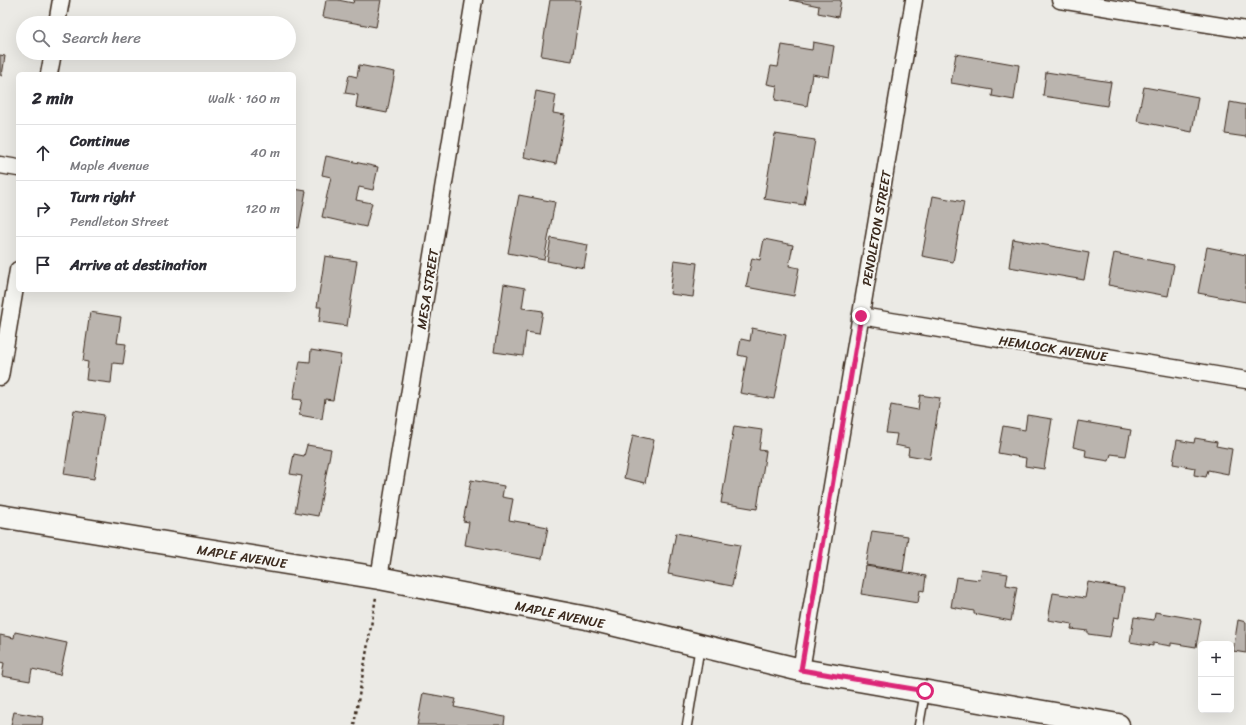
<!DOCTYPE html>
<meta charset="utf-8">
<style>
:root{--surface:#fff;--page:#f7f7f7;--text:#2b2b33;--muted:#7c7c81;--line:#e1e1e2}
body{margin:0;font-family:Sriracha,sans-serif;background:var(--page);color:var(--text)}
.controls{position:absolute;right:12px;bottom:12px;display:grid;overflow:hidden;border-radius:6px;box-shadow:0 4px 16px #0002}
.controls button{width:36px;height:36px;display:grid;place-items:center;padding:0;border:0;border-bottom:1px solid var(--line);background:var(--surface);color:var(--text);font:20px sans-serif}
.stop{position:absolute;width:12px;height:12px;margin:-9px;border:3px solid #db2777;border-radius:50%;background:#fff}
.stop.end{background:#db2777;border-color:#fff;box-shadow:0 1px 4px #0008}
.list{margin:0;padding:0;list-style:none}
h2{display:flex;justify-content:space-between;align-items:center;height:52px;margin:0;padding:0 16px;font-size:17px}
h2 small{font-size:13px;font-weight:400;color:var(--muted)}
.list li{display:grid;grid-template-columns:26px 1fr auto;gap:12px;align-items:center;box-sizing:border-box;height:56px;padding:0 16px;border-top:1px solid var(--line)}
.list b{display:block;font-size:15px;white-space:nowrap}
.list p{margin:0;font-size:13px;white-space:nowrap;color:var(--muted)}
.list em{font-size:13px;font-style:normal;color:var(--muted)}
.icon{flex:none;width:22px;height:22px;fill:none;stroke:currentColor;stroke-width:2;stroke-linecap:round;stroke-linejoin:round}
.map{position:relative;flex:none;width:1246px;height:725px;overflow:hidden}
.search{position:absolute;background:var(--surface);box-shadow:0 4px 16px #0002;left:16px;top:16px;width:280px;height:44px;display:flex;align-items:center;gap:10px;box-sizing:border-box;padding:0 14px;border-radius:22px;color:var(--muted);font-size:15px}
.panel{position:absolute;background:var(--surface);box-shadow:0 4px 16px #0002;left:16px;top:72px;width:280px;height:220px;border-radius:6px}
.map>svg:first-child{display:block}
.building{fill:#bab4ae;stroke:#3b2a1e}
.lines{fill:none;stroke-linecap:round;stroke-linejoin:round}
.lane-casing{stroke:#3b2a1e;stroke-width:11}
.street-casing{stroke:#3b2a1e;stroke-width:19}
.secondary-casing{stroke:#3b2a1e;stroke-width:25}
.path{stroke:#3b2a1e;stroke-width:2.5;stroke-dasharray:3 3;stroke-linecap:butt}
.lane{stroke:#f6f6f2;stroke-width:8}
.street{stroke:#f6f6f2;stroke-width:16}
.secondary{stroke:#f6f6f2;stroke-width:22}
.route{stroke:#db2777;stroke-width:5}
.labels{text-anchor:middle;stroke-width:4;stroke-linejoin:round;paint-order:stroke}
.street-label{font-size:13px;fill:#3b2a1e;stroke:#f6f6f2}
</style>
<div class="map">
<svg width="1246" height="725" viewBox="0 0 1246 725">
<rect width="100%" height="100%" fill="#ebeae5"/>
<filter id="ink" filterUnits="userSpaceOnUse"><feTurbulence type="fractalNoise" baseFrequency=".025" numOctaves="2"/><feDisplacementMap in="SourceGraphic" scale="8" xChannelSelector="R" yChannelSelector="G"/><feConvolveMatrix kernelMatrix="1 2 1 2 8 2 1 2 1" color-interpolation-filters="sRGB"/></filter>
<g filter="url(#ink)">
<path class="building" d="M326 0H338L353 3 354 0H381L376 27 323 17Z
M550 0H581L572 61 541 56Z
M790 0H841L838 17 818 13 819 6Z
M813 42 834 46 829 77 812 74 807 106 775 100 777 86 767 84 771 66 778 67 782 45 812 50Z
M956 54 1019 65 1014 100 992 96 993 90 951 83Z
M0 55 5 56 2 76 0 75Z
M359 65 395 72 387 113 356 107 358 95 345 93 349 75 357 77Z
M1046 72 1111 82 1107 106 1043 96Z
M1144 87 1198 97 1192 132 1137 121Z
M536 91 556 95 553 113 565 115 556 164 524 157Z
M1230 102 1246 105V137L1225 134Z
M775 134 815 140 804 205 764 199Z
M326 156 378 167 373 190 359 187 356 200 372 203 366 227 322 217 331 177 322 175Z
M294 189 306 191 299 228 294 227Z
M519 195 555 202 544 260 508 253Z
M933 196 964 202 953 262 922 256Z
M551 238 588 245 584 268 547 261Z
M764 239 793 245 789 266 799 268 794 296 746 287 752 258 760 260Z
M1013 239 1089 253 1084 280 1009 267Z
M1207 247 1246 255V302L1198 293Z
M1114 253 1174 265 1168 296 1108 285Z
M325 256 357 261 347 326 319 322 321 307H317Z
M674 260 697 263 693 297 670 294Z
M504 284 525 288 522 308 543 311 539 334 526 332 523 356 494 352Z
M90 312 121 317 117 343 126 344 123 364 113 363 111 383 86 380 88 362 83 361Z
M752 328 786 335 774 399 740 393 747 357 738 355 741 339 750 341Z
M311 350 341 355 333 400 325 399 322 419 299 415 302 400 293 399 300 361 310 362Z
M920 395 940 398 930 459 908 455 909 448 895 445 897 434 886 433 891 405 918 410Z
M74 410 104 415 94 479 64 474Z
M1027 415 1052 419 1044 469 1025 466 1026 458 998 453 1003 426 1025 430Z
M1078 421 1131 430 1126 456 1111 454 1109 461 1085 457 1086 450 1073 447Z
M734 426 762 430 759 450 766 451 757 509 721 503Z
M633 435 654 440 645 483 624 478Z
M1195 438 1217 442 1216 446 1232 449 1228 474 1208 470 1206 477 1194 475 1195 468 1173 464 1177 440 1194 443Z
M307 445 331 449 318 516 295 512 302 476 290 474 294 454 304 456Z
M471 480 504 486 502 497 513 499 509 520 548 527 542 559 465 545 469 522 463 521Z
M872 531 908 536 903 571 866 565Z
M676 533 740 545 732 586 668 574Z
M866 566 926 576 924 591 920 590 918 603 861 594Z
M982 570 1008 574 1006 585 1017 587 1011 621 974 614V611L951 607 956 577 980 580Z
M1088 582 1124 588 1119 618 1114 617 1110 637 1088 634V631L1071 629 1072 624 1048 620 1053 593 1085 598Z
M1155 612 1201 620 1196 647 1171 643V646L1153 643V646L1130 642 1134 617 1154 620Z
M1238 620 1246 622V653L1233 651Z
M15 632 67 643 60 675 32 669 30 681 2 676 4 663 0 662V635L14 638Z
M423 693 456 699 454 707 505 717 504 725H417Z
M14 712 43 717 42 725H11Z"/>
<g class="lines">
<defs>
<path id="lane" d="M687 725 700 646
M919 725 925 692"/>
<path id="street" d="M1060 0 1246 30
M57 23 61 0
M49 74 53 53
M0 165 18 168
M861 316 1246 380
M0 377 18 270
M379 578 474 0
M801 670 914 0"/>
<path id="secondary" d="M0 516 379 578 587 618 801 670 1118 725"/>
</defs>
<use href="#lane" class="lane-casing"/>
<use href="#street" class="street-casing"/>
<use href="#secondary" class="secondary-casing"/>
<path class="path" d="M354 725 376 597"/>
<use href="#lane" class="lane"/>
<use href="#street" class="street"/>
<use href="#secondary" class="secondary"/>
</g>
</g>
<g class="lines" filter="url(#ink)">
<path class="route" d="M861 316 801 670 925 691"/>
</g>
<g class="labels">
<g class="street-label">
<text transform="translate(876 228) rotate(-80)" y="5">PENDLETON STREET</text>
<text transform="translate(427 289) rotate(-81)" y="5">MESA STREET</text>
<text transform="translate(1053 348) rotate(9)" y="5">HEMLOCK AVENUE</text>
<text transform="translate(242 556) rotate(9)" y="5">MAPLE AVENUE</text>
<text transform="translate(560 614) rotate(12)" y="5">MAPLE AVENUE</text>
</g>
</g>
</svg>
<div class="controls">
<button>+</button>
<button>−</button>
</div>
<div class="stop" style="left:925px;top:691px"></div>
<div class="stop end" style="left:861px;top:316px"></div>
<div class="search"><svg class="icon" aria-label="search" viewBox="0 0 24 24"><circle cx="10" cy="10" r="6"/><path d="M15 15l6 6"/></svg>Search here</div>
<section class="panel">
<h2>2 min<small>Walk · 160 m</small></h2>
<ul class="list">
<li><svg class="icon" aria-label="ahead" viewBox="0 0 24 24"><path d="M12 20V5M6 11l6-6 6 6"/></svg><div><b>Continue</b><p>Maple Avenue</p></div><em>40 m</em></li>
<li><svg class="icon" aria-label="right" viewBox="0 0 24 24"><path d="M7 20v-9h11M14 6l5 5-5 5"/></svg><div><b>Turn right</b><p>Pendleton Street</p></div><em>120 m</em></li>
<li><svg class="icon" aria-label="arrive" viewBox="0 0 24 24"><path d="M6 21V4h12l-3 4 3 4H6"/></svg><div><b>Arrive at destination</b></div></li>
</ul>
</section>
</div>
